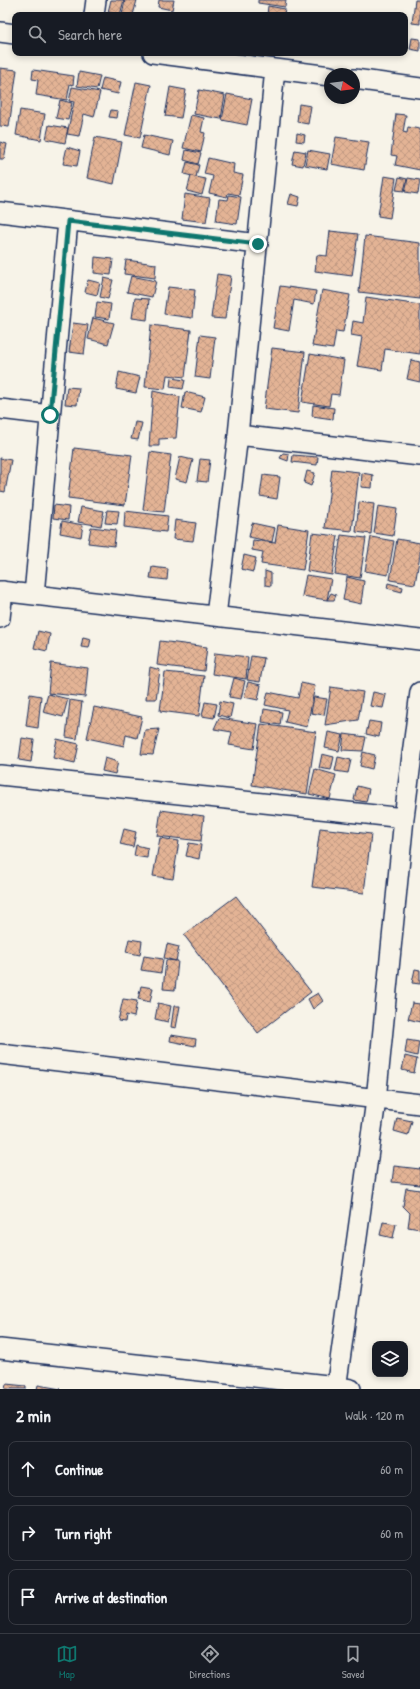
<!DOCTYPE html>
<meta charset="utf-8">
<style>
:root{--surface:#171b24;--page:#242831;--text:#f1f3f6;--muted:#9ea1a6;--line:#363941;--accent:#0f766e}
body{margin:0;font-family:"Patrick Hand",sans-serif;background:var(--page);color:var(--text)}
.controls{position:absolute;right:12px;bottom:12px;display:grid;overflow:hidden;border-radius:8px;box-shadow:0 2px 6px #0003}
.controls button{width:36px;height:36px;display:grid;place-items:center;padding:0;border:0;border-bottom:1px solid var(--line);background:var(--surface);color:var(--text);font:20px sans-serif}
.compass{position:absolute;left:324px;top:68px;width:36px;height:36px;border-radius:50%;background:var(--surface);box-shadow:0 2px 6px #0003;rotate:103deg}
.stop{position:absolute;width:12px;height:12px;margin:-9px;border:3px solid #0f766e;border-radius:50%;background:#fff}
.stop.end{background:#0f766e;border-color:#fff;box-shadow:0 1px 4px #0008}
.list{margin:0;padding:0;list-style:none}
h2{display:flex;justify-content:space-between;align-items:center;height:52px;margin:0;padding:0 16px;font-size:17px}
h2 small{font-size:13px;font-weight:400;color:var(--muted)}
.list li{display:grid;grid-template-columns:26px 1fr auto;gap:12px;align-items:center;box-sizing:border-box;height:56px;margin:0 8px 8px;padding:0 8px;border:1px solid var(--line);border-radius:8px}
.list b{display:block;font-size:15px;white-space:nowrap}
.list em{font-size:13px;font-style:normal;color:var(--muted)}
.icon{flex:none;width:22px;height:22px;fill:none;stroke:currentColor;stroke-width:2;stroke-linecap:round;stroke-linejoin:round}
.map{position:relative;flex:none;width:420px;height:1389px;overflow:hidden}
.search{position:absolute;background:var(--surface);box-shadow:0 2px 6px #0003;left:12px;right:12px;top:12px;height:44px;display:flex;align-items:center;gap:10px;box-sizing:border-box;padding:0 14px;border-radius:8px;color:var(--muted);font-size:15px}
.sheet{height:244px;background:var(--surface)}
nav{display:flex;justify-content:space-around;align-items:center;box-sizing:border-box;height:56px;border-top:1px solid var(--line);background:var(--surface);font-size:11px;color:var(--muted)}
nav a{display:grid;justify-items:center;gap:2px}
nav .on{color:var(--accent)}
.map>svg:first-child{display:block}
.building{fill:url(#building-cross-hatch);stroke:#1b2f5e}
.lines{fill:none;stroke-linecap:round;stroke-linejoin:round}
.street-casing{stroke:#1b2f5e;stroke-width:22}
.street{stroke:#f7f3e8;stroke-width:19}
.route{stroke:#0f766e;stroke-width:5}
</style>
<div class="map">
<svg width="420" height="1389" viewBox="0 0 420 1389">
<defs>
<pattern id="building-cross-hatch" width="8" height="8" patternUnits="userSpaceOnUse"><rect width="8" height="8" fill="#e3b395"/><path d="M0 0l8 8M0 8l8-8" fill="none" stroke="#c29a83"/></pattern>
</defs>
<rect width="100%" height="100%" fill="#f7f3e8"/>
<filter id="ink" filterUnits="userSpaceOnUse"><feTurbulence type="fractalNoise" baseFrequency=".025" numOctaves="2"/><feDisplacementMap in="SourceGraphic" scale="8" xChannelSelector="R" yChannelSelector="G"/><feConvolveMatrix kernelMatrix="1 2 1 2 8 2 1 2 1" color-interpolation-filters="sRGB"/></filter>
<g filter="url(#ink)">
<path class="building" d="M111 0H124L120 15 108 12Z
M125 0H137L133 15H122Z
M159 0H174L172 10 158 7Z
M258 0H286L285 7 258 3Z
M415 0H420V24L412 23Z
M268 6 285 9 284 15H267Z
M412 38 420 39V51L410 49Z
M0 68 17 70 9 127 0 126Z
M33 70 74 76 73 85 70 84 67 100 36 95 38 80 32 79Z
M79 72 100 76 97 89 77 86Z
M103 78 121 82 118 94 100 90Z
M136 82 151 85 140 138 125 135Z
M72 87 100 92 94 117 84 114 79 136 67 134 74 102 69 101Z
M170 87 186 90 181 118 165 116Z
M199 90 225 95 221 119 194 114Z
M227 94 252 99 247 125 222 120Z
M60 100 72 103 68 120 56 118Z
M299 104 311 106 308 124 297 122Z
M20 110 45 114 41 140 16 135Z
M111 110 118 111 117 118 109 117Z
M396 114 406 115 403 132 407 133 408 127 420 129V170L395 165 397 156 391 155Z
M191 115 204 118 201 132 205 133 201 152 183 148Z
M49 125 68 128 65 143 46 139Z
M297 133 305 135 304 142 296 141Z
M144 135 173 141 170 155 141 148Z
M95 137 122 142 114 184 87 178Z
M336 137 369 142 364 170 331 164Z
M0 142 7 144 4 159H0Z
M67 147 80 151 77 166 63 164Z
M186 150 201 153 198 164 184 160Z
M295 150 306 152 303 166 292 164Z
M308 150 330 154 327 169 305 165Z
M208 158 234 164 233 173 243 175 239 195 228 193 227 197 209 193 213 176 204 174Z
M187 162 199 165 196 177 184 174Z
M191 176 206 179 202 195 187 191Z
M384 176 396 178 390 218 378 216Z
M399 177 407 179 404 191 396 190Z
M408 178 420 180 418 194 405 192Z
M185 194 210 198 206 222 182 219Z
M291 194 300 197 298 206 288 204Z
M229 195 241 197 237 224 216 221 219 199 228 200Z
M330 231 358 234 352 276 315 271 317 255 327 256Z
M365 236 420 243V299L359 292Z
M95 257 113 259 111 275 94 273Z
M126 260 156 264 155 278 124 274Z
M217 274 231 276 225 319 211 318Z
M131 276 156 281 152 297 127 292Z
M104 278 113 280 108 299 100 297Z
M88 280 100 283 97 295 85 292Z
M280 286 316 291 314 304 294 300 289 331 273 328Z
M168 287 195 290 192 318 164 314Z
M322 290 350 295 343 332 336 331 333 349 312 346Z
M366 297 420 305V354L385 349 382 370 357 366 362 337 351 335 353 321 363 323Z
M135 298 149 299 147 320 132 318Z
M97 302 111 304 109 319 95 317Z
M93 318 114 323 108 344 88 339Z
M73 323 88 325 84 354 69 352Z
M151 325 191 330 185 377 167 375 165 389 145 387Z
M200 335 215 337 210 379 195 377Z
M272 348 305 352 298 413 264 409Z
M310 354 344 360 339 395 331 394 329 406 302 402Z
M411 360 420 362V382L407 379Z
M119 372 140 377 136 393 116 389Z
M171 378 185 380 183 389 170 387Z
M67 387 79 388 77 405 65 404Z
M153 391 180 397 176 438 159 439V446H149Z
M185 392 205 397 201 412 182 408Z
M313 405 334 408 333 419 312 416Z
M135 422 142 423 138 440 131 439Z
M74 448 132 455 125 505 68 498Z
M150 452 171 455 164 512 143 510Z
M283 453 289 454 288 461 280 458Z
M293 455 318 457 317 465 292 462Z
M180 457 193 460 187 482 175 479Z
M0 458 11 460 5 492 0 491Z
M200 459 210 460 207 482 197 481Z
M332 469 359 472 352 531 325 528Z
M307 471 315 473 311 486 304 483Z
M362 473 373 475 372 488 361 487Z
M263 475 280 477 277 499 260 496Z
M359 502 374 504 371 534 356 532Z
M54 505 69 507 68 520 53 518Z
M378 506 397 509 393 536 374 533Z
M81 507 104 511 101 526 78 522Z
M107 510 119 511 117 524 105 523Z
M125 511 168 516 166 532 124 527Z
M175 520 196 523 193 541 173 539Z
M62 521 83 525 81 537 60 533Z
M252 523 275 528 272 542 249 537Z
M278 525 309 530 303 570 261 564 263 552 252 550 253 540 275 543Z
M91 527 116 530 114 546 88 543Z
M312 533 338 536 332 575 307 571Z
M341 535 366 538 360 578 335 574Z
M371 537 394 541 388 575 365 571Z
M397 539 420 543V555L415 584 390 580Z
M244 555 256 558 253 572 241 569Z
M152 567 168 569 167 580 150 578Z
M265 571 271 573V586L265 585Z
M306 575 331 579 327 600 302 596Z
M347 577 364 581 361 604 343 600Z
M388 583 403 587 402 592 387 588Z
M331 593 336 595 334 600H327Z
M38 631 50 634 47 651 34 648Z
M83 637 91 639 89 648 81 647Z
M160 641 207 647 204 671 157 665Z
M215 653 248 657 246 679 212 674Z
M251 656 264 658 260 682 247 680Z
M51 663 88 668 85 697 48 693Z
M150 667 160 670 156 699H146Z
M165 672 204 676 199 716 160 711Z
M234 678 245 681 241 699 229 697Z
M248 682 261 685 258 700 244 697Z
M301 683 315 686 307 727 285 722 288 710 265 705 268 692 298 698Z
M331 687 363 692 358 720 325 725Z
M373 692 386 695 383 708 370 706Z
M30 694 41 696 38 728 26 726Z
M48 694 68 699 63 717 43 712Z
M314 697 327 699 324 715 311 713Z
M70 700 82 702 77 739 66 737Z
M220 701 233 704 230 718 218 715Z
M205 702 217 704 214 718 202 716Z
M94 707 142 717 137 738 126 735 124 746 87 738Z
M264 709 282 712 280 725 262 722Z
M219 718 258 724 254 749 229 745 232 732 214 729Z
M369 721 381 723 379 737 366 734Z
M261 724 316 732 307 794 252 785Z
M159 729 153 755 141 754 145 730Z
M328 732 343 735 339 751 325 748Z
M344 734 366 737 363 751 342 750Z
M22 738 34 740 31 762 19 760Z
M57 739 79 744 75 763 53 758Z
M363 752 375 755 372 769 360 766Z
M322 754 334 757 331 770 319 768Z
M338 757 351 760 348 773 335 771Z
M105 758 118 762 115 774 102 771Z
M315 769 336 775 330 799 309 794Z
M357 786 369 789 366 802 354 800Z
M161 810 204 816 201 841 157 836Z
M320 828 371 834 364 893 312 887Z
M124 829 136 832 133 847 120 844Z
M160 838 179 841 173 879 153 876Z
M189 843 201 845 199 859 186 856Z
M136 845 148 848 147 858 134 856Z
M236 896 311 992 258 1033 184 935Z
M129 939 142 941 140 955 126 952Z
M167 944 179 947 176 961 164 958Z
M144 956 163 959 161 973 141 970Z
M166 960 178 961 175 990 163 989Z
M415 969 420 970V984L412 983Z
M141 986 153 988 150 1002 138 999Z
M318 993 323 1001 313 1009 308 999Z
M123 999 137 1001 134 1017 126 1015 125 1022 118 1021Z
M158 1003 171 1006 168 1022 155 1019Z
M412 1003 420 1004V1022L408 1019Z
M174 1006H180L176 1028 171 1027Z
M171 1035 196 1039 195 1046 170 1041Z
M407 1040 419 1042 417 1056 405 1053Z
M405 1056 417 1059 414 1073 402 1070Z
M397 1118 412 1121 408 1135 394 1131Z
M394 1166 420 1169V1167V1185L392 1182Z
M406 1188 420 1190V1229L408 1227 410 1213 403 1206Z
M383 1222 396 1224 393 1238 380 1235Z
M6 1384 26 1386V1389H5Z
M38 1385 61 1389H37Z"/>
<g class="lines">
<defs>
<path id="street" d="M94 15 96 0
M0 32 15 34
M153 53 330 76
M354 79 420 88
M0 212 258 244
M0 409 50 415
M238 435 420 456
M0 591 420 640
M34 595 68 221
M216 616 238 435 275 69
M0 618 3 591
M0 775 404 818
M0 1054 420 1104
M0 1349 336 1386 351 1389
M336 1389 376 1100 404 818 420 692"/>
</defs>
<use href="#street" class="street-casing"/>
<use href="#street" class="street"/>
</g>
</g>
<g class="lines" filter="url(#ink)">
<path class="route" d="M50 415 68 221 258 244"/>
</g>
</svg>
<div class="controls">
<button><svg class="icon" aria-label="layers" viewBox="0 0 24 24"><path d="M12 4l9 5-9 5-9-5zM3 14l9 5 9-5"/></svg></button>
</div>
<svg class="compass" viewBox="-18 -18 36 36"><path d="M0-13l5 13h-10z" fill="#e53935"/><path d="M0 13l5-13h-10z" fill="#9ea1a6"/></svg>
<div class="stop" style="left:50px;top:415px"></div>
<div class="stop end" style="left:258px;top:244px"></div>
<div class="search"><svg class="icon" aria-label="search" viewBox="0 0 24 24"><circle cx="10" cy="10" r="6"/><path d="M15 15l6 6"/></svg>Search here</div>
</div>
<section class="sheet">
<h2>2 min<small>Walk · 120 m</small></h2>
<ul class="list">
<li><svg class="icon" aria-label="ahead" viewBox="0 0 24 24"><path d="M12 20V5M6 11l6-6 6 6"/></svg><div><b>Continue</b></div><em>60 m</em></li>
<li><svg class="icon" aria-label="right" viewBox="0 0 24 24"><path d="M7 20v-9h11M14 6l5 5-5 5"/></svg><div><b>Turn right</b></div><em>60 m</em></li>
<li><svg class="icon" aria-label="arrive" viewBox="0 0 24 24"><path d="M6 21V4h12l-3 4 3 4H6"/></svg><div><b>Arrive at destination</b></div></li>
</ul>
</section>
<nav>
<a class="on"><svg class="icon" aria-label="map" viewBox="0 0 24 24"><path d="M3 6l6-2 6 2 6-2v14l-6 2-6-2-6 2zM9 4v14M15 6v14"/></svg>Map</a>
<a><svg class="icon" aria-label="directions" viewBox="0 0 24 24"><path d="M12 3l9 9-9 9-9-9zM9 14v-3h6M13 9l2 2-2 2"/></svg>Directions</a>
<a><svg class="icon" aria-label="saved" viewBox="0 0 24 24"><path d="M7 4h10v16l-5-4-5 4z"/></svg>Saved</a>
</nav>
